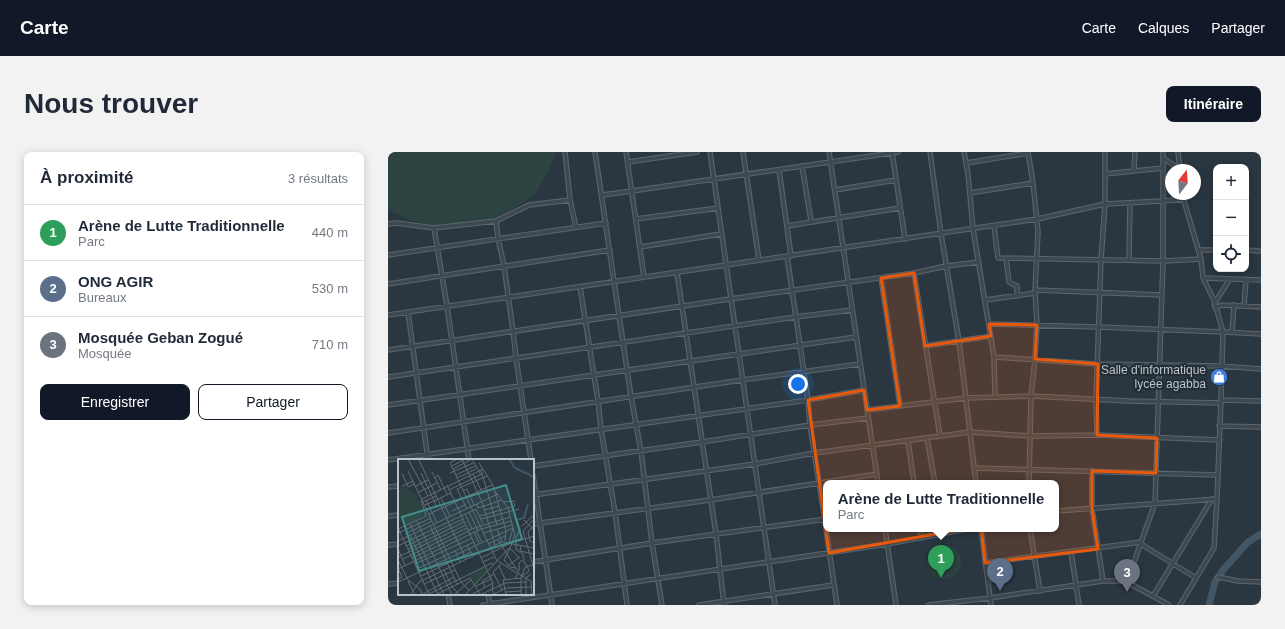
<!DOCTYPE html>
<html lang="fr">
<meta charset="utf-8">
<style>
:root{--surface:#fff;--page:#f2f2f3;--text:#1f2937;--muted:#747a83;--line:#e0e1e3;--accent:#111827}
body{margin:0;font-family:Helvetica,sans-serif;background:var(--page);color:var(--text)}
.controls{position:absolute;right:12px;top:12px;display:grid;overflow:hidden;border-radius:8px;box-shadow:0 2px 10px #0003}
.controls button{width:36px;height:36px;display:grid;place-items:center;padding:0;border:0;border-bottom:1px solid var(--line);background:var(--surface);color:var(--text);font:20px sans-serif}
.compass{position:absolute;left:777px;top:12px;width:36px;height:36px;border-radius:50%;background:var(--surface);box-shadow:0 2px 10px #0003;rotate:17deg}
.you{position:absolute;left:410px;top:232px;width:14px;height:14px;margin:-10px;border:3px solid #fff;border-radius:50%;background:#1a73e8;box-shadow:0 0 0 6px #1a73e833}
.badge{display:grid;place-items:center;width:26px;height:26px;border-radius:50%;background:var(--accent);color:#fff;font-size:13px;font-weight:700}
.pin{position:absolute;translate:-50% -33px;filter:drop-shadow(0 1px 2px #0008)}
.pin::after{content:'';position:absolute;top:21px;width:14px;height:12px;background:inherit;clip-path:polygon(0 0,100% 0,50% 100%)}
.popup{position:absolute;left:435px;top:328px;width:236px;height:52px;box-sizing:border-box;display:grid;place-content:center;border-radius:8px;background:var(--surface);filter:drop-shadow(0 1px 3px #0005);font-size:13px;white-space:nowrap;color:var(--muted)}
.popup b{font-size:15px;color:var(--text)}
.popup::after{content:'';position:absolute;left:50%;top:100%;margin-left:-8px;border:8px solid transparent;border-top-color:var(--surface)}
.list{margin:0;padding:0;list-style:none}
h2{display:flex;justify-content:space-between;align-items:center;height:52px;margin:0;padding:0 16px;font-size:17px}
h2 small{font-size:13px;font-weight:400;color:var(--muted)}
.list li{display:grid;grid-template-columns:26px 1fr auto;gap:12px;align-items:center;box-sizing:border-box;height:56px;padding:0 16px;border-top:1px solid var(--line)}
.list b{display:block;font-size:15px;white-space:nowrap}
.list p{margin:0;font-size:13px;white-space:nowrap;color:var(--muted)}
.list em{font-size:13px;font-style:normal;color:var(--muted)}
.actions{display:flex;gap:8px;padding:12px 16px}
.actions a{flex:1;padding:9px 0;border:1px solid var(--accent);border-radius:8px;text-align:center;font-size:14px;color:var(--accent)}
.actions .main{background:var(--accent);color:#fff}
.icon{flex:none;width:22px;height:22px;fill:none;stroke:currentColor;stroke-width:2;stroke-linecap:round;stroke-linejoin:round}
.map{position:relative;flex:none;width:873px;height:453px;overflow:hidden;border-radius:8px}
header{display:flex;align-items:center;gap:24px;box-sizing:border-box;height:56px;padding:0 20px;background:var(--accent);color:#fff}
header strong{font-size:19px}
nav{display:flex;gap:22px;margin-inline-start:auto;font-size:14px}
.intro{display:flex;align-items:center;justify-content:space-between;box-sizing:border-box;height:96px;padding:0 24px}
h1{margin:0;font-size:28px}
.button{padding:10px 18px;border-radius:8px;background:var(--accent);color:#fff;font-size:14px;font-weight:700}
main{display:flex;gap:24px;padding:0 24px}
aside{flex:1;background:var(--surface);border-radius:8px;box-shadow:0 2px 10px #0003}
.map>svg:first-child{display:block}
.green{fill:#2d4341}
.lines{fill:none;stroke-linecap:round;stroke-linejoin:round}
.river{stroke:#425666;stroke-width:7}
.minor-casing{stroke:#5c666d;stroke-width:5.5}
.minor{stroke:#3e4850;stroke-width:3.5}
.marked{fill:#e8590c;fill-opacity:0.2;stroke:#e8590c;stroke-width:3;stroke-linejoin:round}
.labels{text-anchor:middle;stroke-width:4;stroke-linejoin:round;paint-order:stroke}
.poi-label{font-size:12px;fill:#bbc3ca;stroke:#232d35;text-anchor:end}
.inset-river{fill:none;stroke:#425666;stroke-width:2}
.inset-road{fill:none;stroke:#646e77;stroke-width:1}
.view{fill:#438d8a;fill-opacity:0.15;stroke:#438d8a;stroke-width:2}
.inset-edge{fill:none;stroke:#bbc3ca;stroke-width:2}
</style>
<header>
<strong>Carte</strong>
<nav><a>Carte</a><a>Calques</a><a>Partager</a></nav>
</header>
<div class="intro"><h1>Nous trouver</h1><a class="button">Itinéraire</a></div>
<main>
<aside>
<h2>À proximité<small>3 résultats</small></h2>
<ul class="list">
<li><span class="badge" style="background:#2e9e5b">1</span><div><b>Arène de Lutte Traditionnelle</b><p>Parc</p></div><em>440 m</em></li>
<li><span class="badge" style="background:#5c6f8a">2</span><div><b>ONG AGIR</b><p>Bureaux</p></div><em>530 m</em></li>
<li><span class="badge" style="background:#6b7280">3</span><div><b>Mosquée Geban Zogué</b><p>Mosquée</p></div><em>710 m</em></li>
</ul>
<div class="actions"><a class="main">Enregistrer</a><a>Partager</a></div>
</aside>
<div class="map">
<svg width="873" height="453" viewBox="0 0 873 453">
<rect width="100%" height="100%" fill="#2a3640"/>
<path class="green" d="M0 0H169C166 7 151 39 146 43 140 49 115 63 107 66 91 71 63 73 46 73 33 73 11 64 0 57Z
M539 410a17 17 0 1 1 34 0a17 17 0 1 1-34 0Z"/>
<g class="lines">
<path class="river" d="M821 453 827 430 835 418 860 390 873 382"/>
<defs>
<path id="minor" d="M177 0 182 48 188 75
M207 0 243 245 253 299 264 391 274 453
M238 0 256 125
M322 0 387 453
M355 0 371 108
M441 0 490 331
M504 0 517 87
M542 0 553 82 571 189 588 331
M576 0 580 22 585 77 606 205 607 245
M640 0 645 31 650 80 647 138 649 173 647 207 643 244 641 331
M790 0 792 18
M775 6 787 14 788 18
M240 10 309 0
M578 11 640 1
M414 14 423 69
M391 18 403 104
M746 19 747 0
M717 22 775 16
M447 38 508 28
M582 41 645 31
M214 43 244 39 510 0
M248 67 330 56
M108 69 110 86 116 114 125 179 128 206 143 308
M0 72 9 71 46 76 108 69 141 53 182 48
M399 74 512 56
M606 74 610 106 775 109 813 107
M46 76 59 154 81 308
M252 95 333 82
M811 98H828
M858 98 871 99
M0 103 218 71
M399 104 420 248 422 273 438 376
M618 106 621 130 629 134V144
M741 108 742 51
M289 121 328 382 336 453
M526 121 552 284
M493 126 512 254
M815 126 873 128
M0 132 222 98
M192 135 210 249 213 277 227 360 239 453
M647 138 774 143
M597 148 647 141
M826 152 842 127
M856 154 858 127
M827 156 834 153 873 155
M20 160 40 308
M0 163 649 67 717 52 775 49 796 47
M601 172 711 175 835 180 873 182
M844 180 846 153
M537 194 603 184
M0 198 342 147 526 121 558 114 591 110
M606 205 710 212 833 214 873 217
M0 225 407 165 464 158
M833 248 873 249
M0 253 468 185
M479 258 578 246 643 244 741 249 833 251
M831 274 873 275
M0 281 354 228 472 212
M709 283 708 247 713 108 717 52V0
M539 286 547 331
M520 289 526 331
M0 308 420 248 476 238
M145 314 314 290 422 273 480 266
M586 316 830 323
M704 319V356L715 429
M145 323 164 453
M0 335 11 334
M145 343 367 312 426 301 582 280 643 284 709 283 832 288
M668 359 829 347 833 248 835 180 826 148 815 126 813 107 794 42
M0 364 11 363
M145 372 322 348 489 322
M438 377 449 453
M497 377 508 453
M532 377 533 386
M593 377 603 453
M642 377 652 439
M753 392 808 426
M0 393 11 392
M683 400 691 453
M145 410 264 391 438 367
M597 411 753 390
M830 425 850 429 873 430
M739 430 767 351 775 109V0
M0 432 11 431
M60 442 62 453
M100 442 102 453
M765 444 824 347
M95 453 499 392 579 377
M311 453 445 433
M540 453 602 446 715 429H732L739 430 781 453
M792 453 826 396 829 347"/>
</defs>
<use href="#minor" class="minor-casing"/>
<use href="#minor" class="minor"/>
</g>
<path class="marked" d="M526 121 537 194 603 184 601 172 649 173 647 207 710 212 709 283 769 286 768 321 704 319V356L710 397 597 411 593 374 441 401 420 248 476 238 479 258 512 254 493 126Z"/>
<defs>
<symbol id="shop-disc" viewBox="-11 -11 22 22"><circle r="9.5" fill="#3f7fe0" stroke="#232d35"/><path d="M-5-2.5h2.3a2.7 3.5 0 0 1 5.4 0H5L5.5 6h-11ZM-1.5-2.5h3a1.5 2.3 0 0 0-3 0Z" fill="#fff"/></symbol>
</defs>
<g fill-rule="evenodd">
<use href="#shop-disc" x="821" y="215" width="20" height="20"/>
</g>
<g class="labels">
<g class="poi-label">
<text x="818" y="222">Salle d'informatique<tspan x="818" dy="14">lycée agabba</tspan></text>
</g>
</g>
<g transform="translate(10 307)">
<rect width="136" height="136" fill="#2a3640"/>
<path d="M6 27 18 36 24 46 23 58 12 65 0 63V29ZM86 108 89 113 77 125 71 116Z" fill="#2d4341"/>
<path class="inset-river" d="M111 0 117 9 136 18M130 45 126 59 118 61 122 70 118 79V90L125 95 126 103 130 108"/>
<path class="inset-road" d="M10 0 30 37M59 0 52 4 99 102M64 0 84 43 97 86M21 1 68 100M81 4 95 26 108 72 107 82M54 7 67 0M55 10 74 0 83 16M83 11 99 66M10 12 63 123 71 131M34 13 43 31M4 14 10 28 17 25M23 14 39 48M52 14 75 4M75 15 84 33 88 31M58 16 77 7M37 19 40 16 49 35M59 19 78 10M49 26 95 124 94 130 96 136M4 27 15 22M18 27 30 21M51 31 84 15M65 32 69 30 76 46M21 33 39 24M43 39 52 57M24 40 85 10M23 41 28 57M28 41 39 64M25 43 38 37M105 43 117 42M79 45 80 49 104 41M27 46 53 34M69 50 59 30 89 17M78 50 85 65M86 51 101 47M54 52 67 46M71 53 80 72M31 55 94 26M67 55 74 70M82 57 117 47 116 44M83 60 121 50M136 60 125 72 136 110M126 61 136 71M19 62 54 136M12 65 46 136M136 66 130 73 132 82 136 84M32 67 59 125M124 67 136 56M0 69 31 135M0 70 28 57M99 70 104 83M70 71 112 58M78 72 84 83M76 73 81 84M0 74 33 59M85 74 114 66M7 75 34 62M12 76 40 136M100 81 122 116 133 122 134 136M0 82 100 35M120 82 136 77M111 83 115 69M90 85 107 77M69 86 75 97M123 86 122 92 136 95M0 87 78 50M8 87 65 60M112 89 106 101 112 108 118 109M112 89 121 99M0 90 7 106M10 90 66 63M57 91 62 103M0 98 68 66M14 99 71 72M83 99 113 84M5 100 69 69M0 101 10 121 22 130 24 135M100 102 120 115 117 119M85 103 96 98M17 105 74 79M103 105 95 113 104 131M101 107 107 120M108 108 122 98M0 110 83 70 113 62M19 110 76 83M46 111 54 128 62 136M121 112V104L124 101M23 117 73 93M124 117 131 112 129 107M72 119 82 135M123 119V136M0 120 4 118 0 109M10 122 15 132 12 136M0 123 115 69 110 49 96 31M26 125 57 111M78 127 93 120M87 128 84 122 96 115M108 133 123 132M25 135 56 118M96 135 108 129 133 128M17 136 15 132 21 123 104 83 136 89M29 136 94 104 96 106M37 136 72 119M56 136 73 121M67 136 113 87 117 75 115 69M73 136 95 124M82 136 107 124 128 123M108 136 105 121 123 119 127 108 135 106M128 136V119L133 115"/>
<path class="view" d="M108 26 124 80 21 112 4 58Z"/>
<rect width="136" height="136" class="inset-edge"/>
</g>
</svg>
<div class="controls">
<button>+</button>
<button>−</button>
<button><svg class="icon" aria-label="locate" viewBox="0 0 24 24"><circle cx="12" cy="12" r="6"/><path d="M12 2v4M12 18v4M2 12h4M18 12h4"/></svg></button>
</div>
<svg class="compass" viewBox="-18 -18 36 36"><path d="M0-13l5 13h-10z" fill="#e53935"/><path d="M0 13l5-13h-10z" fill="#747a83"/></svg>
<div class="you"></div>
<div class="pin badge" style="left:553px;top:426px;background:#2e9e5b">1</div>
<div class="popup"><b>Arène de Lutte Traditionnelle</b>Parc</div>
<div class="pin badge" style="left:612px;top:439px;background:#5c6f8a">2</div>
<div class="pin badge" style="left:739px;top:440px;background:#6b7280">3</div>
</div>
</main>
